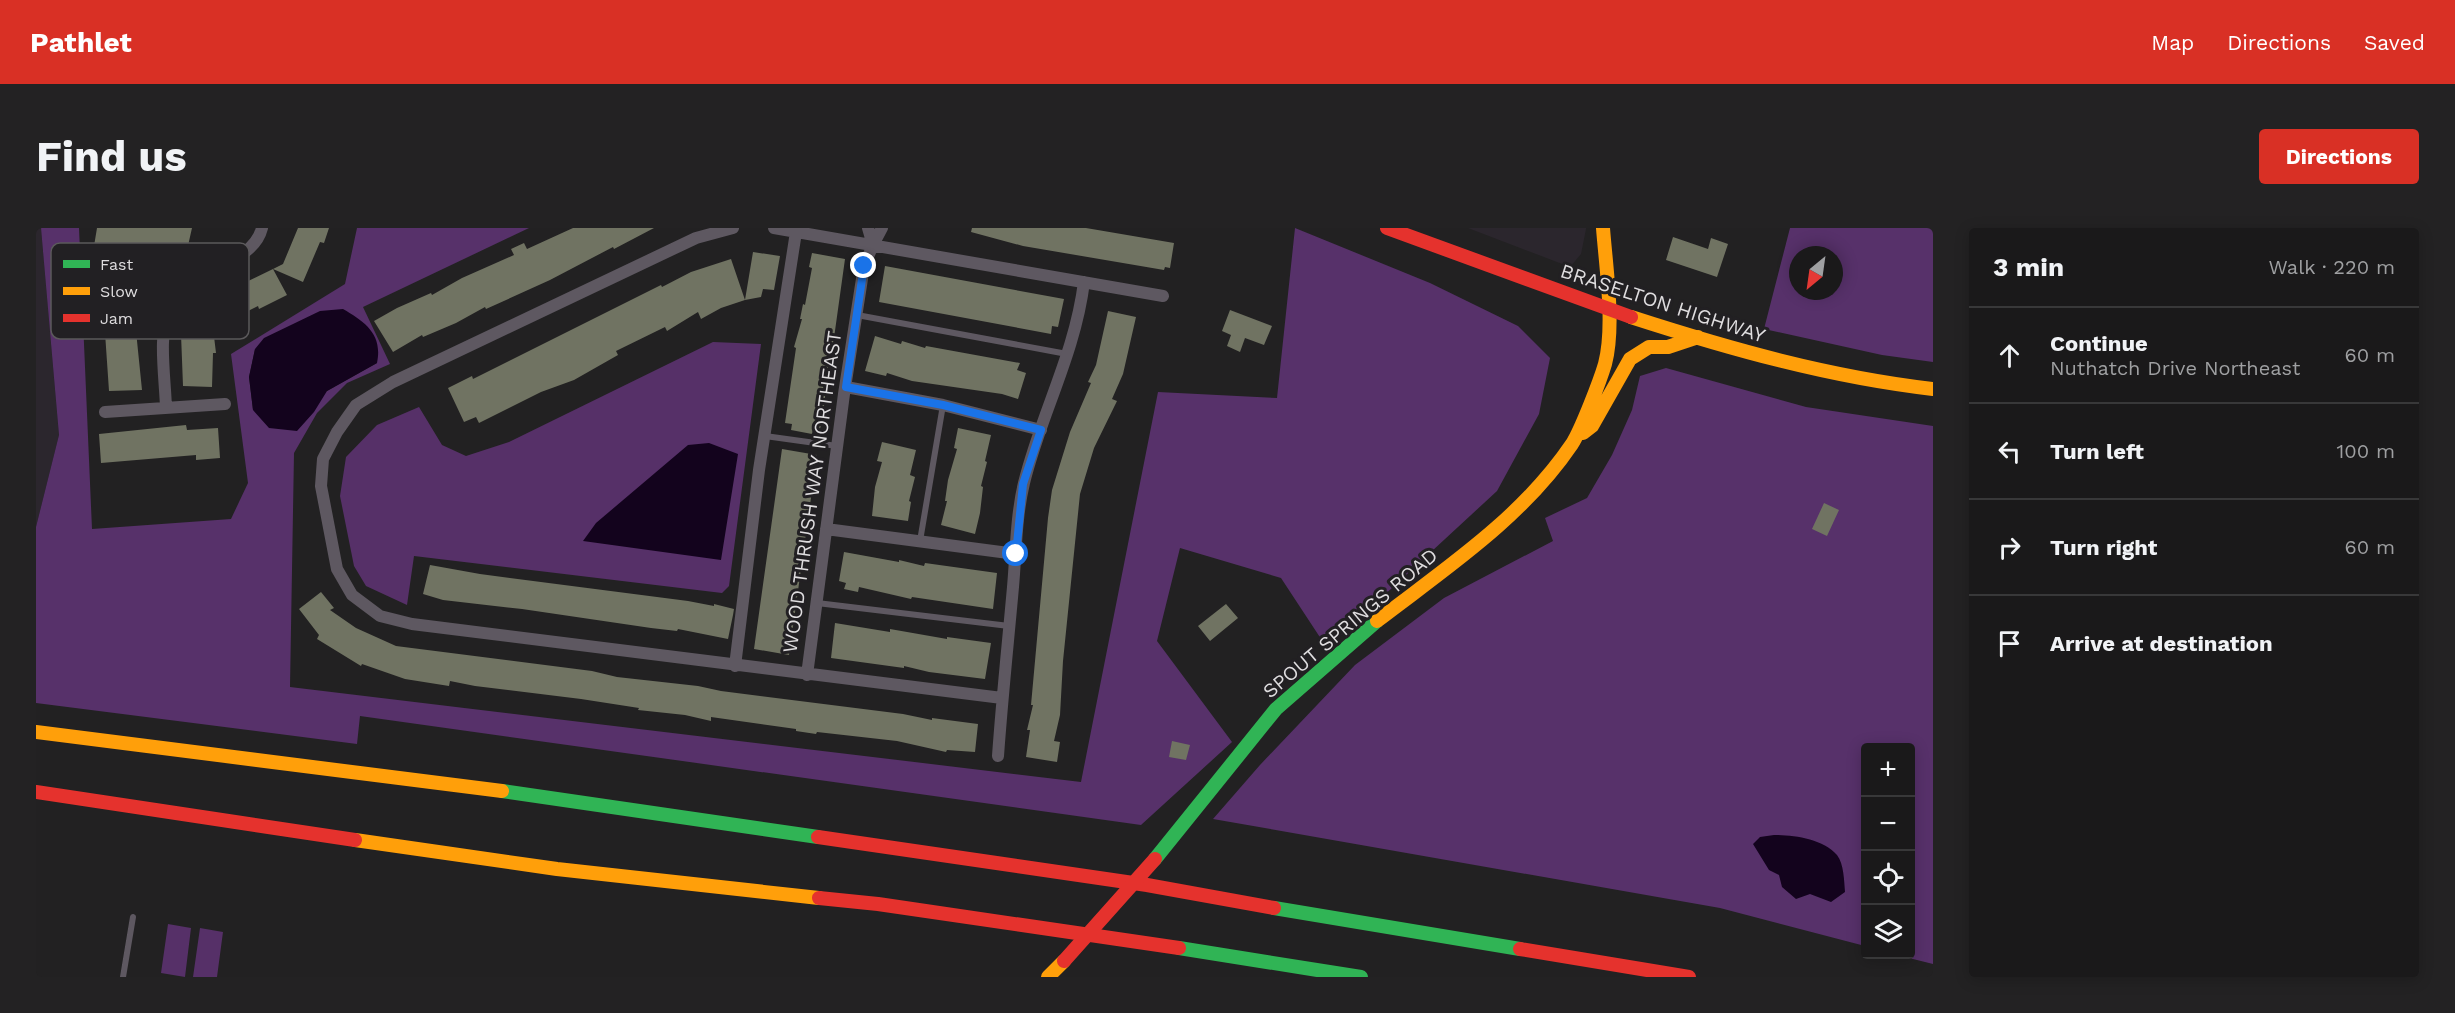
<!DOCTYPE html>
<meta charset="utf-8">
<style>
:root{--surface:#1a191a;--page:#232223;--text:#f1f3f6;--muted:#9fa0a2;--line:#383839;--accent:#d93025}
body{margin:0;font-family:"Work Sans",sans-serif;background:var(--page);color:var(--text)}
.controls{position:absolute;right:18px;bottom:18px;display:grid;overflow:hidden;border-radius:6px;box-shadow:0 3px 15px #0003}
.controls button{width:54px;height:54px;display:grid;place-items:center;padding:0;border:0;border-bottom:2px solid var(--line);background:var(--surface);color:var(--text);font:30px sans-serif}
.compass{position:absolute;left:1753px;top:18px;width:54px;height:54px;border-radius:50%;background:var(--surface);box-shadow:0 3px 15px #0003;rotate:209deg}
.stop{position:absolute;width:18px;height:18px;margin:-14px;border:4px solid #1a73e8;border-radius:50%;background:#fff}
.stop.end{background:#1a73e8;border-color:#fff;box-shadow:0 2px 6px #0008}
.list{margin:0;padding:0;list-style:none}
h2{display:flex;justify-content:space-between;align-items:center;height:78px;margin:0;padding:0 24px;font-size:26px}
h2 small{font-size:20px;font-weight:400;color:var(--muted)}
.list li{display:grid;grid-template-columns:39px 1fr auto;gap:18px;align-items:center;box-sizing:border-box;height:96px;padding:0 24px;border-top:2px solid var(--line)}
.list b{display:block;font-size:22px;white-space:nowrap}
.list p{margin:0;font-size:20px;white-space:nowrap;color:var(--muted)}
.list em{font-size:20px;font-style:normal;color:var(--muted)}
.icon{flex:none;width:33px;height:33px;fill:none;stroke:currentColor;stroke-width:2;stroke-linecap:round;stroke-linejoin:round}
.map{position:relative;flex:none;width:1897px;height:749px;overflow:hidden;border-radius:6px}
header{display:flex;align-items:center;gap:36px;box-sizing:border-box;height:84px;padding:0 30px;background:var(--accent);color:#fff}
header strong{font-size:28px}
nav{display:flex;gap:33px;margin-inline-start:auto;font-size:21px}
.intro{display:flex;align-items:center;justify-content:space-between;box-sizing:border-box;height:144px;padding:0 36px}
h1{margin:0;font-size:42px}
.button{padding:15px 27px;border-radius:6px;background:var(--accent);color:#fff;font-size:21px;font-weight:700}
main{display:flex;gap:36px;padding:0 36px}
aside{flex:1;background:var(--surface);border-radius:6px;box-shadow:0 3px 15px #0003}
.map>svg:first-child{display:block}
.built{fill:#2b262d}
.green{fill:#563068}
.forest{fill:#57316a;fill-rule:evenodd}
.water{fill:#13031d}
.building{fill:#707362}
.lines{fill:none;stroke-linecap:round;stroke-linejoin:round}
.lane{stroke:#5e5861;stroke-width:6}
.street{stroke:#5e5861;stroke-width:12}
.fast{stroke:#30b455;stroke-width:14}
.slow{stroke:#ff9f0a;stroke-width:14}
.jam{stroke:#e5322d;stroke-width:14}
.jam-bridge{stroke:#e5322d;stroke-width:14}
.route{stroke:#1a73e8;stroke-width:8}
.labels{text-anchor:middle;stroke-width:6;stroke-linejoin:round;paint-order:stroke}
.street-label{font-size:20px;fill:#dfdddf;stroke:#222023}
.key{fill:#222023;stroke:#5b595b;stroke-width:1.5}
.key-label{font-size:16px;fill:#dfdddf}
</style>
<header>
<strong>Pathlet</strong>
<nav><a>Map</a><a>Directions</a><a>Saved</a></nav>
</header>
<div class="intro"><h1>Find us</h1><a class="button">Directions</a></div>
<main>
<div class="map">
<svg width="1897" height="749" viewBox="0 0 1897 749">
<rect width="100%" height="100%" fill="#222122"/>
<path class="built" d="M0 0H5L23 207 0 299Z
M1432 0H1550V1L1545 26 1534 39Z"/>
<path class="green" d="M677 114 725 116 693 358 686 365 378 328 371 377 330 358 318 338 304 268 310 229 341 197 383 179 406 217 430 228 473 214Z
M132 696 155 700 149 749 125 745Z
M164 700 187 704 181 749H157Z"/>
<path class="forest" d="M5 0H43L56 301 195 291 212 255 195 126 309 56 321 0H493L327 79 354 136 311 155 281 185 258 225 254 459 1045 554 1122 164 1241 170 1259 0 1394 55 1482 98 1514 130 1503 186 1461 263 1291 420 1245 350 1144 320 1121 413 1196 514 1105 597 324 488 321 516 0 475V299L23 207ZM219 121 341 135 291 163 217 182 213 149Z
M1754 0H1897V134L1846 127 1728 101ZM1762 27H1798V63H1762Z
M1630 140 1770 179 1897 198V736L1861 727 1874 726V520H1830L1829 718 1684 680 1177 591 1224 537 1319 437 1408 370 1517 313 1509 290 1551 270 1576 227 1596 182 1604 148Z"/>
<path class="water" d="M307 81C329 94 347 106 341 135L291 163 278 184 261 203 233 200 217 182 213 149 219 121 228 110 284 83Z
M673 215 702 226 685 332 547 313 560 295 652 217Z
M1738 607C1758 607 1787 611 1801 627 1808 636 1808 653 1809 664L1795 674 1774 666 1760 671 1746 659 1743 647 1733 642 1717 616 1724 609Z"/>
<path class="building" d="M61 0H156L149 31 114 23 112 31 58 18Z
M262 0H293L288 15 284 14 267 54 237 41 247 36Z
M537 0H618L578 21 577 19 514 52 450 81 449 79 420 95 387 109 386 107 357 124 338 93 361 80 395 65 396 67 426 50 478 27 475 21 488 15 491 21Z
M936 0H1050L1138 15 1134 40 1129 39 1128 42 987 18 935 4Z
M1637 9 1672 21 1675 10 1692 16 1681 49 1630 32Z
M717 24 744 28 738 62 727 61 725 69 709 72Z
M776 25 809 31 798 110 788 160H790L787 187 784 201 777 200 776 206 755 202 756 196 749 195 760 120 758 119 766 91H764L767 76 769 77 776 40 773 39Z
M695 31 709 72 685 80 665 91 662 84 631 103 629 99 580 123 582 127 538 152 505 164 443 195 440 189 428 194 412 160 436 148 437 151 625 57 626 59 655 44Z
M849 38 1028 71 1022 99 1016 98 1015 106 843 74Z
M237 41 251 67 223 81 222 78 194 92 179 61 200 50 204 57Z
M74 65 108 73 100 103 106 162 73 163 68 90Z
M173 67 180 125H177L176 159 147 158 145 106 162 104 151 76Z
M1194 82 1236 98 1228 117 1209 110 1204 124 1191 118 1195 107 1186 103Z
M1072 83 1100 89 1087 146 1076 171 1081 173 1058 220 1044 266 1027 433 1024 487 1018 513 1024 514 1021 534 990 529 994 502H991L997 477H995L1012 290 1016 262 1034 204 1055 155 1052 154 1060 137Z
M839 108 865 116 866 113 889 120 890 118 984 135 981 142 990 145 982 171 966 166 876 153 851 145 850 148 829 143Z
M150 197 151 202 182 200 184 230 160 232V227L65 235 63 206Z
M922 200 955 207 949 233 951 234 945 258 947 259 944 285 939 306 905 297 911 273H909L912 252 921 221 918 220Z
M846 214 880 222 874 247 879 249 873 273 875 274 872 293 836 288 839 259 846 234 841 233Z
M746 221 781 227 753 427 718 421Z
M1788 275 1803 282 1791 308 1776 301Z
M808 324 863 334V332L888 338 889 335 961 345 957 381 876 369 875 371 823 359 822 364 808 361 810 355 803 353Z
M394 337 444 346 652 373 678 378V376L698 381 697 387 692 411 642 401 641 403 615 400 486 381 407 372 387 366Z
M285 364 298 380 294 382 320 400 360 418 556 443 581 449 662 458 685 463 867 486 896 492V490L942 496 939 524 911 522 910 524 861 513 781 504 780 506 760 503V501L675 489V493L649 487 602 482 603 480 545 471 439 458 414 453 413 458 369 451 326 436 325 438 281 411 283 407 263 381Z
M1190 376 1202 390 1174 413 1162 398Z
M799 395 854 404V401L911 411V409L955 415 949 451 893 444 868 438V440L795 430Z
M1136 513 1154 517 1150 532 1133 529Z"/>
<g class="lines">
<path class="lane" d="M821 87 1031 126
M729 208 801 218
M884 313 907 177
M781 375 973 398
M87 749 97 689"/>
<path class="street" d="M697 0 660 10 357 154 320 177 301 204 287 231 285 258 301 341 316 367 344 388 376 396 966 470
M738 0 1127 68
M832 0 837 17 846 0
M64 42 127 56 141 63
M810 159 907 177 1005 202
M130 180C129 148 122 109 133 78 148 40 216 40 226 0
M69 184 189 176
M790 301 980 326
M699 438 723 242 760 4
M771 447 808 166 828 38 837 17
M962 528C966 471 972 415 977 359 980 325 980 288 988 255 1005 186 1039 126 1048 54"/>
<path class="fast" d="M466 563 782 609
M1119 631 1240 481 1341 393
M1238 680 1484 721
M1143 720 1325 749"/>
<path class="slow" d="M1595 89C1694 121 1793 149 1897 161
M1547 205 1556 198 1594 131 1613 119H1632L1662 109
M1341 393C1410 340 1486 290 1536 216 1545 202 1564 153 1569 136 1579 98 1570 40 1567 0
M0 504 466 563
M319 612 521 641 783 670
M1012 749 1028 733"/>
<path class="jam" d="M1351 0 1595 89
M0 564 319 612
M782 609 1111 657 1238 680
M783 670 842 676 1143 720
M1484 721 1653 749"/>
<path class="jam-bridge" d="M1028 733 1119 631"/>
</g>
<g class="lines">
<path class="route" d="M828 38 810 159 907 177 1005 202 987 256 980 326"/>
</g>
<g class="labels">
<g class="street-label">
<text transform="translate(1627 75) rotate(18)" y="7">BRASELTON HIGHWAY</text>
<text transform="translate(776 264) rotate(-82)" y="7">WOOD THRUSH WAY NORTHEAST</text>
<text transform="translate(1314 395) rotate(-40)" y="7">SPOUT SPRINGS ROAD</text>
</g>
</g>
<rect x="15" y="15" width="198" height="96" rx="9" class="key"/>
<rect x="27" y="32" width="27" height="8" fill="#30b455"/>
<rect x="27" y="59" width="27" height="8" fill="#ff9f0a"/>
<rect x="27" y="86" width="27" height="8" fill="#e5322d"/>
<g class="key-label">
<text x="64" y="42">Fast</text>
<text x="64" y="69">Slow</text>
<text x="64" y="96">Jam</text>
</g>
</svg>
<div class="controls">
<button>+</button>
<button>−</button>
<button><svg class="icon" aria-label="locate" viewBox="0 0 24 24"><circle cx="12" cy="12" r="6"/><path d="M12 2v4M12 18v4M2 12h4M18 12h4"/></svg></button>
<button><svg class="icon" aria-label="layers" viewBox="0 0 24 24"><path d="M12 4l9 5-9 5-9-5zM3 14l9 5 9-5"/></svg></button>
</div>
<svg class="compass" viewBox="-18 -18 36 36"><path d="M0-13l5 13h-10z" fill="#e53935"/><path d="M0 13l5-13h-10z" fill="#9fa0a2"/></svg>
<div class="stop" style="left:980px;top:326px"></div>
<div class="stop end" style="left:828px;top:38px"></div>
</div>
<aside>
<h2>3 min<small>Walk · 220 m</small></h2>
<ul class="list">
<li><svg class="icon" aria-label="ahead" viewBox="0 0 24 24"><path d="M12 20V5M6 11l6-6 6 6"/></svg><div><b>Continue</b><p>Nuthatch Drive Northeast</p></div><em>60 m</em></li>
<li><svg class="icon" aria-label="left" viewBox="0 0 24 24"><path d="M17 20v-9H6M10 6l-5 5 5 5"/></svg><div><b>Turn left</b></div><em>100 m</em></li>
<li><svg class="icon" aria-label="right" viewBox="0 0 24 24"><path d="M7 20v-9h11M14 6l5 5-5 5"/></svg><div><b>Turn right</b></div><em>60 m</em></li>
<li><svg class="icon" aria-label="arrive" viewBox="0 0 24 24"><path d="M6 21V4h12l-3 4 3 4H6"/></svg><div><b>Arrive at destination</b></div></li>
</ul>
</aside>
</main>
